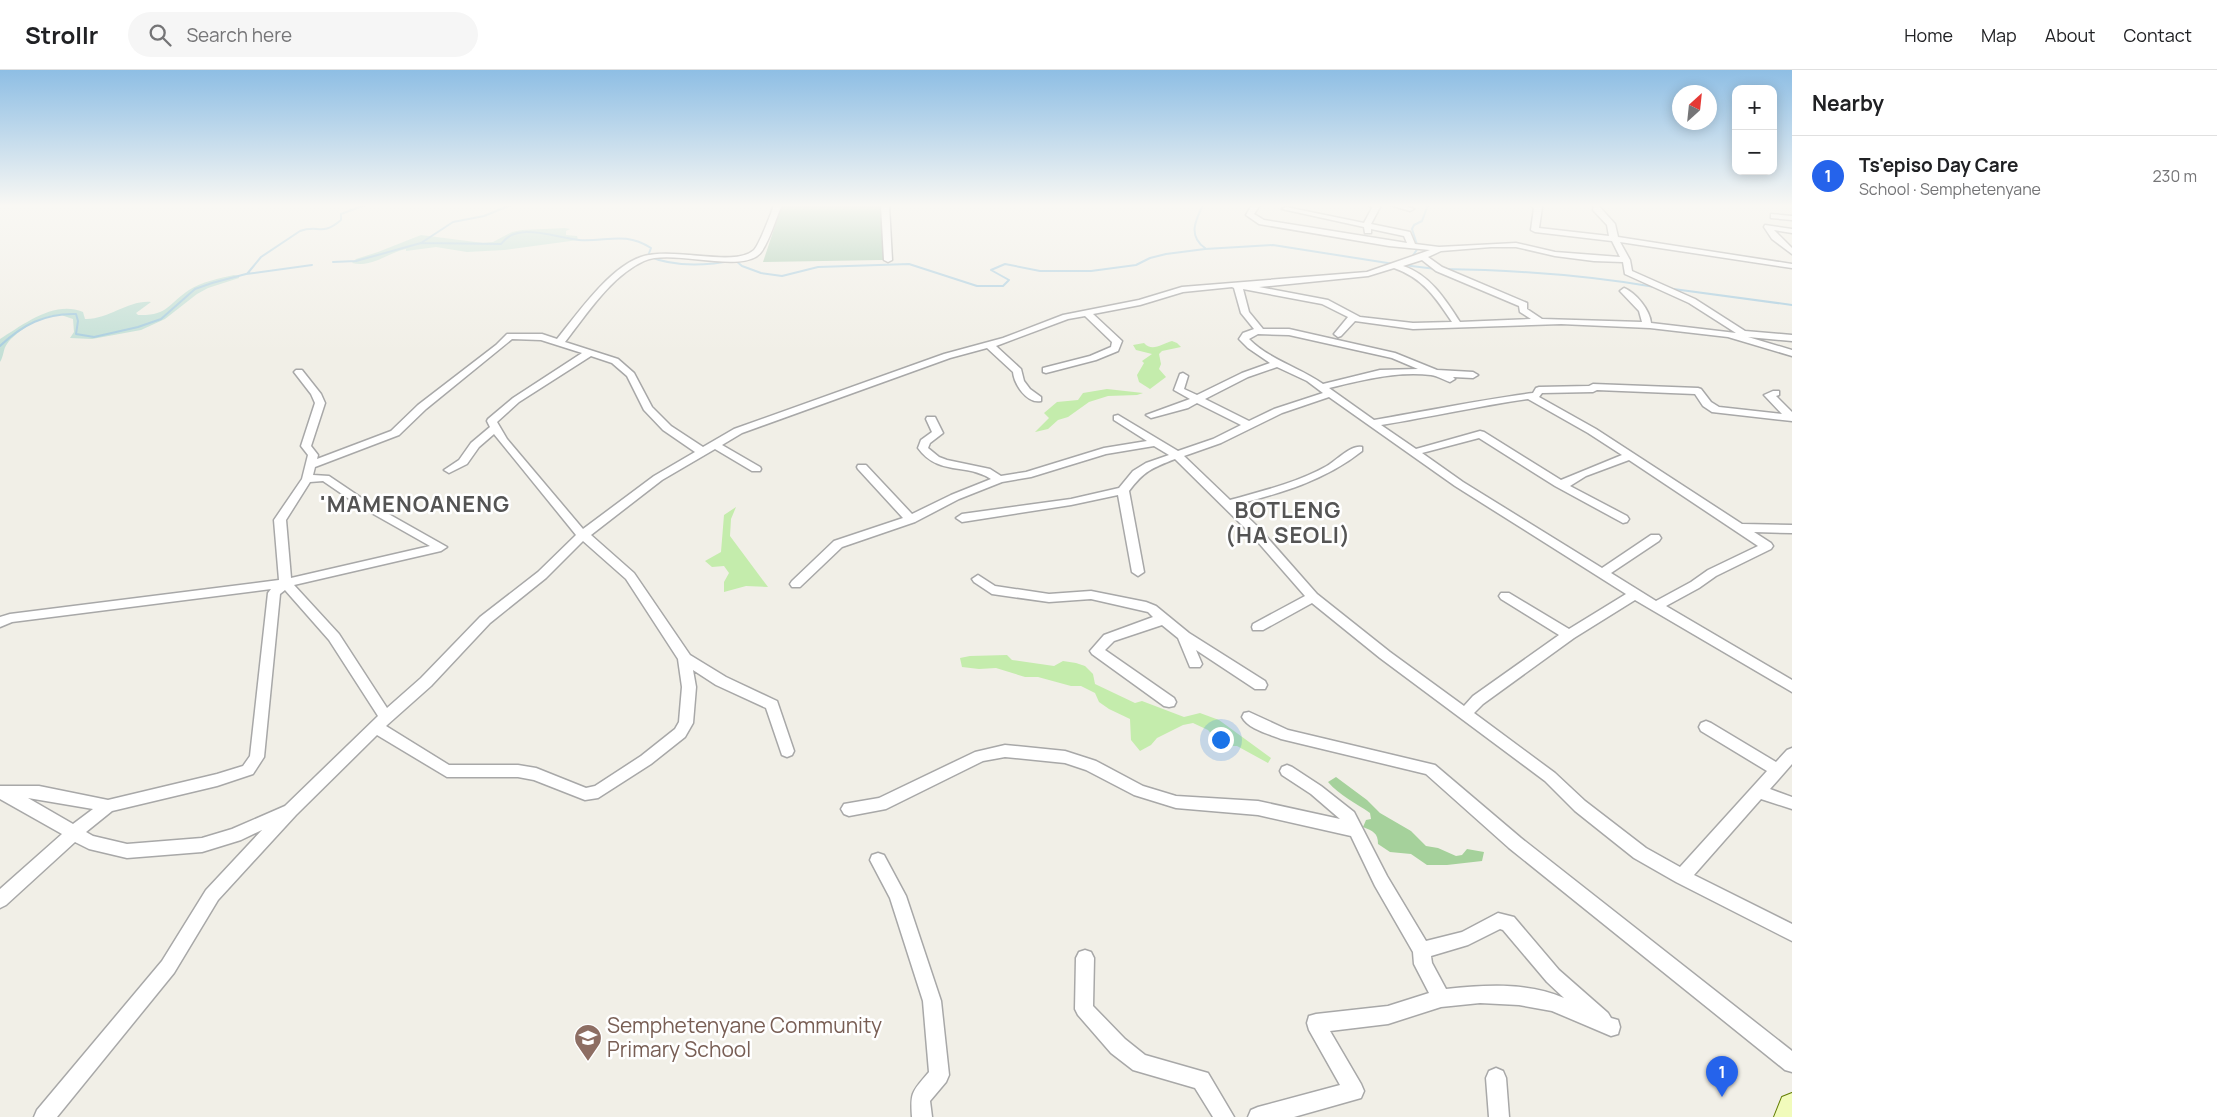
<!DOCTYPE html>
<meta charset="utf-8">
<style>
:root{--surface:#fff;--page:#f6f6f6;--text:#202124;--muted:#757577;--line:#e0e0e0;--accent:#2563eb}
body{margin:0;font-family:Manrope,sans-serif;background:var(--page);color:var(--text)}
.controls{position:absolute;right:15px;top:15px;display:grid;overflow:hidden;border-radius:10px;box-shadow:0 2px 12px #0003}
.controls button{width:45px;height:45px;display:grid;place-items:center;padding:0;border:0;border-bottom:1px solid var(--line);background:var(--surface);color:var(--text);font:25px sans-serif}
.compass{position:absolute;left:1672px;top:15px;width:45px;height:45px;border-radius:50%;background:var(--surface);box-shadow:0 2px 12px #0003;rotate:27deg}
.you{position:absolute;left:1220px;top:669px;width:18px;height:18px;margin:-12px;border:4px solid #fff;border-radius:50%;background:#1a73e8;box-shadow:0 0 0 8px #1a73e833}
.badge{display:grid;place-items:center;width:32px;height:32px;border-radius:50%;background:var(--accent);color:#fff;font-size:16px;font-weight:700}
.pin{position:absolute;translate:-50% -41px;filter:drop-shadow(0 1px 2px #0008)}
.pin::after{content:'';position:absolute;top:26px;width:18px;height:15px;background:inherit;clip-path:polygon(0 0,100% 0,50% 100%)}
.list{margin:0;padding:0;list-style:none}
h2{display:flex;justify-content:space-between;align-items:center;height:65px;margin:0;padding:0 20px;font-size:21px}
h2 small{font-size:16px;font-weight:400;color:var(--muted)}
.list li{display:grid;grid-template-columns:32px 1fr auto;gap:15px;align-items:center;box-sizing:border-box;height:80px;padding:0 20px;border-top:1px solid var(--line)}
.list b{display:block;font-size:19px;white-space:nowrap}
.list p{margin:0;font-size:16px;white-space:nowrap;color:var(--muted)}
.list em{font-size:16px;font-style:normal;color:var(--muted)}
.icon{flex:none;width:28px;height:28px;fill:none;stroke:currentColor;stroke-width:2;stroke-linecap:round;stroke-linejoin:round}
.map{position:relative;flex:none;width:1792px;height:1047px;overflow:hidden}
header{display:flex;align-items:center;gap:30px;box-sizing:border-box;height:70px;padding:0 25px;background:var(--surface);border-bottom:1px solid var(--line)}
header strong{font-size:24px}
nav{display:flex;gap:28px;margin-inline-start:auto;font-size:18px}
.search{width:350px;height:45px;background:var(--page);display:flex;align-items:center;gap:12px;box-sizing:border-box;padding:0 18px;border-radius:28px;color:var(--muted);font-size:19px}
main{display:flex}
aside{flex:1;background:var(--surface)}
.map>svg:first-child{display:block}
.grass{fill:#c4ecac}
.forest{fill:#a5d19b}
.wetland{fill:#c4e0d6}
.cemetery{fill:#a7cbb1}
.lines{fill:none;stroke-linecap:round;stroke-linejoin:round}
.stream{stroke:#a7ccdf;stroke-width:2}
.minor-casing{stroke:#a8a8a8;stroke-width:3}
.secondary-casing{stroke:#627d02;stroke-width:2}
.minor{fill:#fff;fill-rule:evenodd}
.secondary{fill:#f1fbbb;fill-rule:evenodd}
.labels{text-anchor:middle;stroke-width:5;stroke-linejoin:round;paint-order:stroke}
.near-education-label{font-size:21px;fill:#785e54;stroke:#fff;text-anchor:start}
.district-label{font-size:22px;font-weight:bold;letter-spacing:1px;fill:#545454;stroke:#fff}
</style>
<header>
<strong>Strollr</strong>
<div class="search"><svg class="icon" aria-label="search" viewBox="0 0 24 24"><circle cx="10" cy="10" r="6"/><path d="M15 15l6 6"/></svg>Search here</div>
<nav><a>Home</a><a>Map</a><a>About</a><a>Contact</a></nav>
</header>
<main>
<div class="map">
<svg width="1792" height="1047" viewBox="0 0 1792 1047">
<rect width="100%" height="100%" fill="#f1efe7"/>
<path class="grass" d="M1172 271 1177 273 1181 277 1162 281 1159 284 1161 294 1159 299 1166 307 1150 319 1139 312 1137 305 1144 293 1142 291 1152 284 1136 280 1133 275 1144 273C1152 282 1162 274 1172 271Z
M1107 319 1143 323 1137 325 1108 326 1089 332 1068 347 1058 350 1048 359 1035 362 1049 348 1044 343 1057 332 1078 330 1083 323Z
M736 437 731 449 730 466 768 517 746 516 724 522V512L729 503 724 496 712 497 705 491 721 482 724 445Z
M1007 585 1012 590 1054 596 1063 591 1076 593 1085 596 1093 604 1095 614 1135 633 1142 631 1184 647 1200 643 1219 650 1271 688 1268 693 1237 676H1229L1217 671 1208 660 1193 653 1183 655 1157 668 1151 675 1140 681 1131 670 1130 649 1109 639 1099 632 1095 623 1081 616H1071L1038 607H1025L996 598 979 599 962 597 960 588 970 586Z"/>
<path class="forest" d="M1336 707 1367 730 1380 743 1411 761 1426 776 1438 778 1456 786 1462 785 1467 779 1484 782 1482 791 1447 795H1427L1411 784 1390 782 1378 774C1378 763 1373 761 1363 757L1366 750 1371 749 1370 743C1356 733 1340 726 1328 712Z"/>
<path class="wetland" d="M565 158 570 159 566 161V165L577 166 578 170 504 180 467 182 436 177 406 181V179C387 183 372 198 352 193L356 189 378 182 421 165 483 173 493 172 512 162 522 160Z
M234 205 239 206V208L208 218 197 224 165 249 141 260 92 269 70 268 74 262 73 249C69 248 65 246 61 245 45 243 16 261 7 274 3 279 4 286 0 292V269C23 255 54 230 83 242L85 249C108 250 128 230 151 232L136 243 138 245C168 246 168 234 189 220 201 212 220 208 234 205Z"/>
<path class="cemetery" d="M782 135H885L883 190 763 192Z"/>
<g class="lines">
<path class="stream" d="M1203 135C1195 151 1188 166 1205 178
M421 173 453 152 484 146 511 135
M1412 187 1418 178 1412 159 1414 155 1422 151 1428 135
M333 192 356 191 421 173 501 174C517 151 556 168 579 170 607 172 624 161 651 178L648 186C676 198 706 196 735 190L742 196 761 203 782 206 818 197 909 194 977 216H1003L1009 210 991 200 1005 194 1040 201H1091L1136 195 1150 188 1166 184 1205 179 1273 175 1394 194
M1403 195 1436 199
M1443 199C1514 200 1585 205 1655 217
M247 204 261 187 300 161C319 154 321 167 341 150V144L365 135
M1666 218 1792 235
M0 276C22 255 45 243 76 244L78 251 76 264 94 267 138 257 161 249 195 219 212 213 246 204 312 195"/>
<defs>
<path id="minor" d="M774 135H782C775 150 771 167 762 181 746 206 672 178 644 191 611 206 587 244 565 272L618 289 634 303 652 337 671 356 703 377 734 359 944 284 1003 268 1063 245 1139 230 1182 217 1367 202 1430 180 1389 176 1259 154 1246 145 1252 135H1260L1254 144 1264 150 1407 173 1404 166 1371 159V163H1365L1364 157 1282 139 1286 137 1364 153 1372 138 1369 135H1378L1380 137 1371 154 1410 162 1415 174 1439 177 1516 173 1555 182 1620 187 1612 171 1535 162 1531 160 1534 138 1530 135H1540L1542 137 1539 158 1609 166 1607 155 1593 140 1594 135H1598L1615 154 1618 167 1792 194V198L1620 172 1630 190 1632 201 1695 229 1745 261 1792 265V271L1748 267 1792 280V286L1728 267 1650 258 1561 254 1413 259 1355 251 1341 266 1338 267 1334 264 1348 247 1322 234 1243 219 1249 242 1263 259H1289L1395 283 1437 300 1473 302 1478 305 1473 308 1453 307 1455 309 1450 312C1444 310 1438 306 1431 305 1396 301 1363 310 1329 318L1374 350C1427 341 1479 330 1533 323L1536 318 1539 317 1589 316 1593 314 1698 318 1701 319 1711 332 1719 337 1782 344 1764 325 1773 321H1779V325L1776 326 1792 342V351L1712 342 1703 336 1695 324 1597 320 1593 322 1542 323 1539 327 1596 359 1742 454 1792 455V463L1754 462 1771 473 1773 476 1771 479 1716 506 1699 518 1666 536 1792 610V622L1635 530 1574 568 1483 634 1474 643 1555 703 1585 731 1646 778 1680 797 1767 701 1701 661 1699 657 1701 653 1706 651 1711 653 1776 692 1787 680 1792 678V694L1770 719 1792 727V739L1761 729 1694 805 1792 854V871L1676 812 1634 788 1575 741 1545 711 1380 588 1312 533 1263 560H1253L1252 557 1253 554 1305 526 1250 463 1175 389C1152 398 1144 401 1129 421L1144 502 1138 506 1132 502 1118 425 1071 435 962 452 956 448 962 444 1071 429 1119 418 1133 401 1146 393 1169 385 1154 376 1106 384 1031 407 1002 412 959 429 915 452 842 477 800 517H792L790 514 792 511 834 471 903 448 858 399 857 397 858 395H866L912 444 951 425 991 409C967 393 938 406 918 378L921 370 932 362 926 349 927 347H935L943 363 930 373 928 378 939 387 947 390 990 399 1001 406 1026 402 1104 378 1147 371 1114 350V346L1118 345 1178 381 1213 369 1241 355 1197 333 1188 338 1151 348 1146 345 1190 329 1174 320 1180 304 1183 303 1188 306 1184 319 1197 325 1242 303 1270 293 1248 278 1239 269 1243 263 1254 259 1241 243 1234 218 1232 217 1183 222 1140 235 1093 244 1122 271 1118 281 1096 290 1046 303 1043 302V298L1090 286 1111 277 1112 272 1085 246 1068 249 996 276 1021 299 1024 311 1030 319 1041 327V331C1027 334 1014 314 1013 302L987 278 950 288 742 363 722 375 760 397 761 399 760 401H752L715 379 662 410 591 465 634 503 690 585 726 607 777 631 794 681 792 685 787 687 782 685 766 638 716 615 693 600 696 617 693 653 685 667 651 694 598 728 585 730 534 710 518 707H447L377 665 296 745 218 830 174 903 57 1047H34L37 1040 162 891 206 820 262 760 241 770 202 782 127 788 89 779 75 772 6 835 0 838V819L62 764 0 729V716H39L108 730 217 704 243 696 250 686 268 523 271 519 12 552 0 557V547L10 544 279 510 274 450 302 409 308 385 301 376 315 333 311 324 294 302 296 300H302L321 324 325 333 311 376 318 385 317 389 391 361 418 335 496 275 507 264H542L557 269C578 243 609 198 641 187 673 176 734 198 754 180 759 175 771 144 774 135ZM1491 177H1516L1555 186 1594 191 1623 192 1625 204 1689 233 1736 263 1651 253C1650 240 1636 223 1624 218L1620 221 1639 241 1642 252 1542 249 1527 239V233L1442 197 1428 187 1441 181ZM1422 190 1436 201 1519 236 1520 242 1531 249 1460 252C1445 229 1430 205 1403 196ZM1394 198C1423 208 1436 228 1452 252L1413 253 1360 247 1328 230 1259 217 1368 206ZM1258 264 1289 265 1392 288 1418 299 1380 300 1323 314C1299 297 1270 290 1249 269ZM512 269 541 270 582 283 513 328 488 349 487 351 490 357 471 373 459 390 444 400 449 403 467 394 479 377 494 364 576 465 538 502 480 547 421 608 387 638 339 564 294 515 441 481 447 477 369 433 329 406 313 405 315 397 399 365 426 339ZM591 286 612 293 627 306 644 340 663 360 695 382 654 406 583 459 507 369 497 352 519 332ZM1277 297 1307 311 1323 323 1274 339 1249 351 1205 329 1248 307ZM1329 327 1455 416 1626 524 1569 559 1509 523H1501L1499 526 1501 529 1559 565 1473 626 1464 636 1390 582 1317 524 1258 457 1235 435C1281 423 1324 411 1362 381V377C1351 374 1335 392 1325 397 1296 413 1262 421 1230 430L1184 386 1221 373 1282 343ZM1528 329 1588 363 1622 385 1561 410 1484 362 1480 361 1416 379 1381 355C1431 347 1479 336 1528 329ZM1479 368 1555 416 1623 453 1627 452 1629 449 1627 446 1570 416 1586 406 1629 390 1758 476 1708 500 1691 512 1656 531 1611 503 1659 471 1661 468 1659 465H1651L1602 498 1463 412 1422 383ZM323 411 361 437 430 476 291 508 286 450 310 412ZM583 471 626 509 678 589 682 617 679 652 675 659 641 686 595 716 586 718 536 698 518 695H449L386 656 431 616 490 553 546 508ZM285 520 329 570 378 646 285 736 232 759 202 768 127 774 93 766 86 762 112 741 217 716 253 704 264 687 280 524ZM28 728 93 739 73 754Z
M881 135H889L892 190 888 192 884 190Z
M1390 135H1403L1414 139 1410 141Z
M1771 144 1792 146V150L1771 148Z
M1765 155 1792 159V163L1774 160 1792 178V184L1772 169 1764 157Z
M978 505 995 516 1049 524 1091 521 1146 532 1156 536 1189 563 1265 611 1267 615 1265 619H1255L1196 580 1202 594 1200 597H1190L1178 568 1162 555 1114 571 1105 580 1174 628 1176 632 1174 636 1169 637 1164 636 1092 584 1090 581 1104 565 1153 547 1148 542 1091 529 1049 532 992 524 974 512 972 509Z
M1249 642 1288 660 1435 695 1521 768 1792 981V1002L1785 1000 1509 778 1426 704 1281 669C1269 664 1248 659 1242 647L1244 643Z
M1005 675 1065 681 1096 691 1143 716 1176 726 1258 731 1340 749 1311 724 1282 705 1280 701 1282 697 1287 695 1292 697 1321 716 1354 742 1387 806 1426 871 1462 862 1498 843 1514 847 1559 900 1608 943 1611 948 1618 950 1620 957 1618 964 1611 966 1552 941 1519 935 1480 933 1441 937 1388 954 1330 961 1361 1014 1364 1021 1361 1028 1294 1047H1248L1251 1040 1258 1037 1340 1015 1309 960 1307 953 1309 946 1316 944 1388 936 1429 923 1414 894 1413 882 1375 816 1351 766 1258 745 1176 738 1134 725 1086 700 1065 693 1005 687 983 691 886 739 849 746 844 744 841 739 844 734 879 728 975 682ZM1500 859 1503 860 1547 912 1564 928C1528 912 1484 915 1446 919L1432 893 1431 886 1468 875Z
M878 783 884 785 906 826 941 931 949 1005 946 1012 930 1031 932 1047H912C910 1021 913 1021 929 1002L923 931 890 828 870 790 872 785Z
M1085 880 1091 882 1094 888 1093 936 1125 969 1145 985 1208 1003 1234 1047H1213L1195 1018 1133 1000 1111 983 1078 945 1075 939 1076 888 1079 882Z
M1496 998 1503 1001 1506 1008 1509 1047H1489L1486 1008 1489 1001Z"/>
<path id="secondary" d="M1792 1023V1047H1774L1782 1027Z"/>
</defs>
<use href="#minor" class="minor-casing"/>
<use href="#secondary" class="secondary-casing"/>
<use href="#minor" class="minor"/>
<use href="#secondary" class="secondary"/>
</g>
<linearGradient id="sky" x2="0" y2="1"><stop stop-color="#8ebee4"/><stop offset="0.48" stop-color="#f9f8f4"/><stop offset="1" stop-color="#f9f8f4" stop-opacity="0"/></linearGradient>
<rect width="1792" height="282" fill="url(#sky)"/>
<defs>
<symbol id="school-pin" viewBox="-11 -11 22 30"><path d="M0 17L-7.5 6A9.5 9.5 0 1 1 7.5 6Z" fill="#8d6e63" stroke="#fff"/><path d="M0-5L7-2L0 1L-7-2ZM-4 1L0 2.5L4 1V4Q0 6-4 4Z" fill="#fff"/></symbol>
</defs>
<g fill-rule="evenodd">
<use href="#school-pin" x="572" y="952" width="32" height="43"/>
</g>
<g class="labels">
<g class="near-education-label">
<text x="607" y="963">Semphetenyane Community<tspan x="607" dy="24">Primary School</tspan></text>
</g>
<g class="district-label">
<text x="415" y="442">'MAMENOANENG</text>
<text x="1288" y="448">BOTLENG<tspan x="1288" dy="25">(HA SEOLI)</tspan></text>
</g>
</g>
</svg>
<div class="controls">
<button>+</button>
<button>−</button>
</div>
<svg class="compass" viewBox="-18 -18 36 36"><path d="M0-13l5 13h-10z" fill="#e53935"/><path d="M0 13l5-13h-10z" fill="#757577"/></svg>
<div class="you"></div>
<div class="pin badge" style="left:1722px;top:1027px">1</div>
</div>
<aside>
<h2>Nearby<small></small></h2>
<ul class="list">
<li><span class="badge">1</span><div><b>Ts'episo Day Care</b><p>School · Semphetenyane</p></div><em>230 m</em></li>
</ul>
</aside>
</main>
